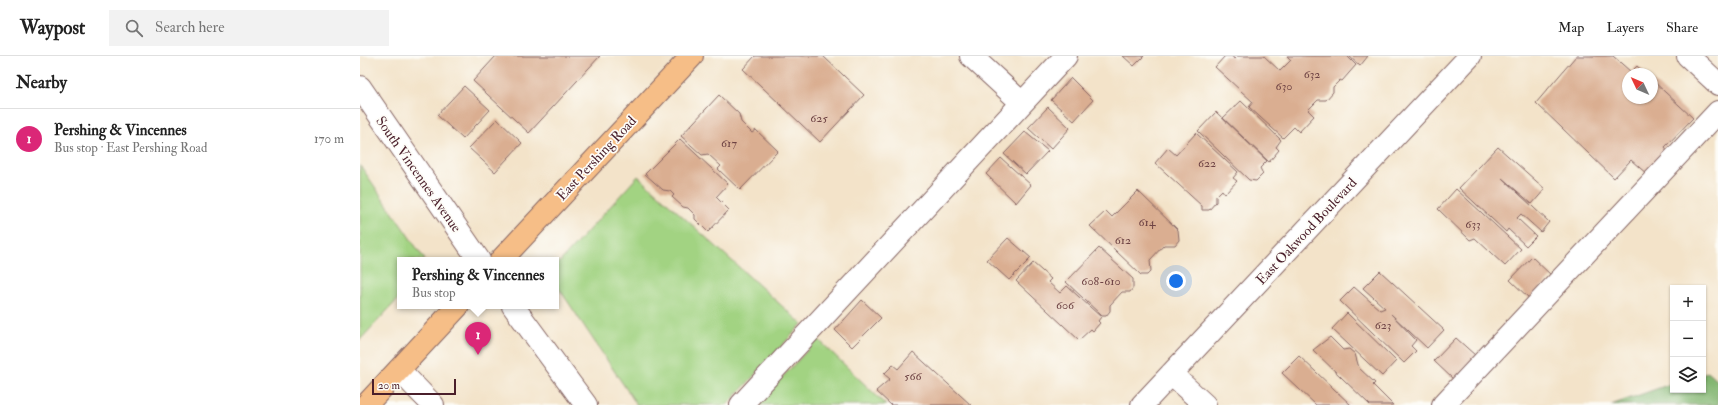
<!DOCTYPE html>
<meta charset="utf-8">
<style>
:root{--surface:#fff;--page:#f2f2f2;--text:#222;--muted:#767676;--line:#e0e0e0;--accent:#db2777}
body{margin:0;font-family:"IM FELL Double Pica",serif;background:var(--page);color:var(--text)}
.controls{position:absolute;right:12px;bottom:12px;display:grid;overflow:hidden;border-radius:0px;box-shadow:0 1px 3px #0004}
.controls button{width:36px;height:36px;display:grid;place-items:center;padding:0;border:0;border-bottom:1px solid var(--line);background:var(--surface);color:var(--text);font:20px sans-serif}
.compass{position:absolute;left:1262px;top:12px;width:36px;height:36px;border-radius:50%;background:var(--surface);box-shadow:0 1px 3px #0004;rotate:314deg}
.scale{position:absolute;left:12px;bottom:10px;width:84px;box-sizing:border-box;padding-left:4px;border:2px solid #4a1f2b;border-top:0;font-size:11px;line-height:14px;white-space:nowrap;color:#4a1f2b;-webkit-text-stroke:3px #fdfcf7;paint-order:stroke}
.you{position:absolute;left:816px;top:225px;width:14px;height:14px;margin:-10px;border:3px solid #fff;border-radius:50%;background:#1a73e8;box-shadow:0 0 0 6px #1a73e833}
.badge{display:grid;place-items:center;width:26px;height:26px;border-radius:50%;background:var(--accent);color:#fff;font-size:13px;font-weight:700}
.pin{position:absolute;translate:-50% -33px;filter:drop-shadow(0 1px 2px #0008)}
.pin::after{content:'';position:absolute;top:21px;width:14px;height:12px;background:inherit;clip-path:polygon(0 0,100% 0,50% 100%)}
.popup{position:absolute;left:37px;top:201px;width:162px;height:52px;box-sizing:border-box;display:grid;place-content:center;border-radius:0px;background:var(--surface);filter:drop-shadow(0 1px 3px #0005);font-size:13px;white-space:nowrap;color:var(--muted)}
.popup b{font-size:15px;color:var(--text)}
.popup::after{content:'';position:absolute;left:50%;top:100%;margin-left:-8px;border:8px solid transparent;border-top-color:var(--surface)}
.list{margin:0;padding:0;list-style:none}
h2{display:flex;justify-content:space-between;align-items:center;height:52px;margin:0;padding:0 16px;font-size:17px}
h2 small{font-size:13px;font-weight:400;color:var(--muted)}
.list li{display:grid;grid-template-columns:26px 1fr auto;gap:12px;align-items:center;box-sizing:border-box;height:60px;padding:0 16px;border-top:1px solid var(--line)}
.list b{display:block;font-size:15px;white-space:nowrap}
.list p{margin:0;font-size:13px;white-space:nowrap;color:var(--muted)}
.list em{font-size:13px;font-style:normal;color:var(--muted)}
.icon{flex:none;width:22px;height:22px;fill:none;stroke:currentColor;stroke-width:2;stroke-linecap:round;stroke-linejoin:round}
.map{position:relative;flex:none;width:1358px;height:349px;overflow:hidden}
header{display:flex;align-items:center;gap:24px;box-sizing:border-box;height:56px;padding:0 20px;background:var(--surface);border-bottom:1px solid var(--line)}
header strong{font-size:19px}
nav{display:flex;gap:22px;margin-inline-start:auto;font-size:14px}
.search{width:280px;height:36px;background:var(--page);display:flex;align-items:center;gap:10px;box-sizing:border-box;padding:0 14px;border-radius:0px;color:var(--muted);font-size:15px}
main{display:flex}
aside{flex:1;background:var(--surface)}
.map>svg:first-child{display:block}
.green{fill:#a2d382;stroke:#767956}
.forest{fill:#81b570;stroke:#666a4e}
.building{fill:#daae91}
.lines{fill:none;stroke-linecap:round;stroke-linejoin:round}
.minor-casing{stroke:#856462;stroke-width:24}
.major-casing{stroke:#856462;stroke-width:24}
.minor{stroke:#fff;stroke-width:22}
.major{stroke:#f6be87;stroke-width:22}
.labels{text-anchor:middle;stroke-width:3.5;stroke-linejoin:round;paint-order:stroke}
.number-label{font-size:12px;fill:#6e4344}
.street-label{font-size:14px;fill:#4a1f2b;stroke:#fdfcf7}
</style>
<header>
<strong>Waypost</strong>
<div class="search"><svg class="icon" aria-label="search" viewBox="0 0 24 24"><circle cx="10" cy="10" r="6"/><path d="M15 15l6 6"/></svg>Search here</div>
<nav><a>Map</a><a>Layers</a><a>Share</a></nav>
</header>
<main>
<aside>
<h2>Nearby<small></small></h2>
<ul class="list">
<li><span class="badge">1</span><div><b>Pershing &amp; Vincennes</b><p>Bus stop · East Pershing Road</p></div><em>170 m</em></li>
</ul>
</aside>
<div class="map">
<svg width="1358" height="349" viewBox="0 0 1358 349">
<rect width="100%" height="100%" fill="#fdfcf7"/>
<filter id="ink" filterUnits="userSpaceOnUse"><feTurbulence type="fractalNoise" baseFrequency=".025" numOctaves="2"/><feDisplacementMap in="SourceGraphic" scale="8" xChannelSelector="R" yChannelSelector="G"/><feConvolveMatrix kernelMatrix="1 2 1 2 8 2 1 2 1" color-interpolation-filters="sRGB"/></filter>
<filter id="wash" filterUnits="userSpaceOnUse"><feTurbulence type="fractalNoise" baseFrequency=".012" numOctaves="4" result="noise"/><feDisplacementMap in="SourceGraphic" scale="16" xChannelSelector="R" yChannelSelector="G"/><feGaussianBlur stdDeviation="0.9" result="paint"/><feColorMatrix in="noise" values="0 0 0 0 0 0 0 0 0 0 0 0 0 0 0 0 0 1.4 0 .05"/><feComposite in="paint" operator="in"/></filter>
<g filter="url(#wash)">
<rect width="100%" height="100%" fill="#f3e3c9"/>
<path class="green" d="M0 109 65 204H40V241L0 284Z
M278 120 442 268 367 349H277L196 228V210Z
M458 283 526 349H396Z"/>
<path class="forest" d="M1348 316 1358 325V349H1251L1313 327V334H1343V318Z"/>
<g id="blocks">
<path class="building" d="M136 0H240L169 77 113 25Z
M395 0H463L504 39 460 86 383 13Z
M763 0H784L774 10Z
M865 0H872L874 3 877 0H904L920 15 931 4 927 0H987L996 9 982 25 980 24 973 31V36L966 44H958L948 54 954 60 939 76 934 71 923 82 889 51 893 46 855 11Z
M989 0H1008L1000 10Z
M1216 0H1253L1271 16 1277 10 1286 18H1268V42H1292V24L1333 62 1305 91 1309 96 1288 119 1271 104 1254 122 1176 47Z
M711 22 733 44 714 65 691 44Z
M104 30 130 54 103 83 77 59Z
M359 39 379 58 381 66 392 77 396 74 418 95 380 134 358 113 361 110 348 98 342 99 321 80Z
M881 45 921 84 916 91 919 94 909 106 863 62Z
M688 51 710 72 691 93 668 72Z
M856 56 907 105 900 112 903 118 896 125 889 124 838 75Z
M137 63 162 87 135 116 109 92Z
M665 76 688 95 666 118 644 98Z
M836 77 878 116 873 122 877 125 865 138 862 134 856 140V146L849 154H842V150L795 107 808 92 816 99Z
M320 83 368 128 356 141 369 154 348 176 335 163V159L328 152 323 151 312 141 314 139 310 135 303 134 285 118Z
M1138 91 1185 133 1172 148 1142 122 1189 166 1181 176 1161 158 1157 162 1176 180 1166 190 1148 173 1146 176 1099 132Z
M641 102 671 129 656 147 626 118Z
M1096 133 1161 193 1145 210 1115 182 1110 184 1078 153Z
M778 135 818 174 819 184 815 189H804L790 204 791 215 787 219H781L730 170 746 155 752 161Z
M648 182 671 202 649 224 627 204Z
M739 192 773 223V232L770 236H762L750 249V255L746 260H742L706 226Z
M1172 201 1192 220 1170 243 1150 224Z
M673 207 691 223 688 226 700 237 707 230 741 261 738 265 740 267 733 275 731 273 719 284 656 225Z
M1020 215 1084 274 1067 292 1031 258 1056 284 1051 290 1056 295 1044 307 980 245 994 231 1020 254 1025 252 1003 232Z
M502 244 521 262 492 291 475 274Z
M987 257 1036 305 1022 320 972 273Z
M970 281 983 294 989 293 995 298 999 312 1015 327 1013 329 1033 349H1010L953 294Z
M1096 282 1116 300 1094 324 1074 305Z
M553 296 611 349H531L516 335 530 323 524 318 533 309 538 313Z
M939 300 991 349H956L922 317Z"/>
</g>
</g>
<g filter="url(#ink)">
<use href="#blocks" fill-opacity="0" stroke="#856462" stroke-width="1"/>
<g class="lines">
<defs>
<path id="minor" d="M611 0 662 47
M1328 0 1358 28
M0 31 119 204
M153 250 226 349
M39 314 73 349
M811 318 845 349
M381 349 706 0
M782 349 1110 0
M1083 349 1358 56"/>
<path id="major" d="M141 204 332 0
M6 349 98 250"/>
</defs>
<use href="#minor" class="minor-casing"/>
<use href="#major" class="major-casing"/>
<use href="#minor" class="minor"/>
<use href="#major" class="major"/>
</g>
</g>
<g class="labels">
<g class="number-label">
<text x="952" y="22">632</text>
<text x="924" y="34">630</text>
<text x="459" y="66">625</text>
<text x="369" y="91">617</text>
<text x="847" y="111">622</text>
<text x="787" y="170">614</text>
<text x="1113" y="172">633</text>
<text x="763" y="188">612</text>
<text x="741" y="229">608-610</text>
<text x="705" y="253">606</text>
<text x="1023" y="273">623</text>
<text x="553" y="324">566</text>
</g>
<g class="street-label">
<text transform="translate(236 102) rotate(-47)" y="5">East Pershing Road</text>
<text transform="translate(59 118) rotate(55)" y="5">South Vincennes Avenue</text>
<text transform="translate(946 175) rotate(-47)" y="5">East Oakwood Boulevard</text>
</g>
</g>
</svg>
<div class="controls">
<button>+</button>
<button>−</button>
<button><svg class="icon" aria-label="layers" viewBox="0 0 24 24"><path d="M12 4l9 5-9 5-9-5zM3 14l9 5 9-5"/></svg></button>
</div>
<svg class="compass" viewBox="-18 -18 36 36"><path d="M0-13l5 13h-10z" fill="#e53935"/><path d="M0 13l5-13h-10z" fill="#767676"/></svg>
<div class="scale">20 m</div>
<div class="you"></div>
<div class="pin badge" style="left:118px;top:299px">1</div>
<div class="popup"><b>Pershing &amp; Vincennes</b>Bus stop</div>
</div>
</main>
